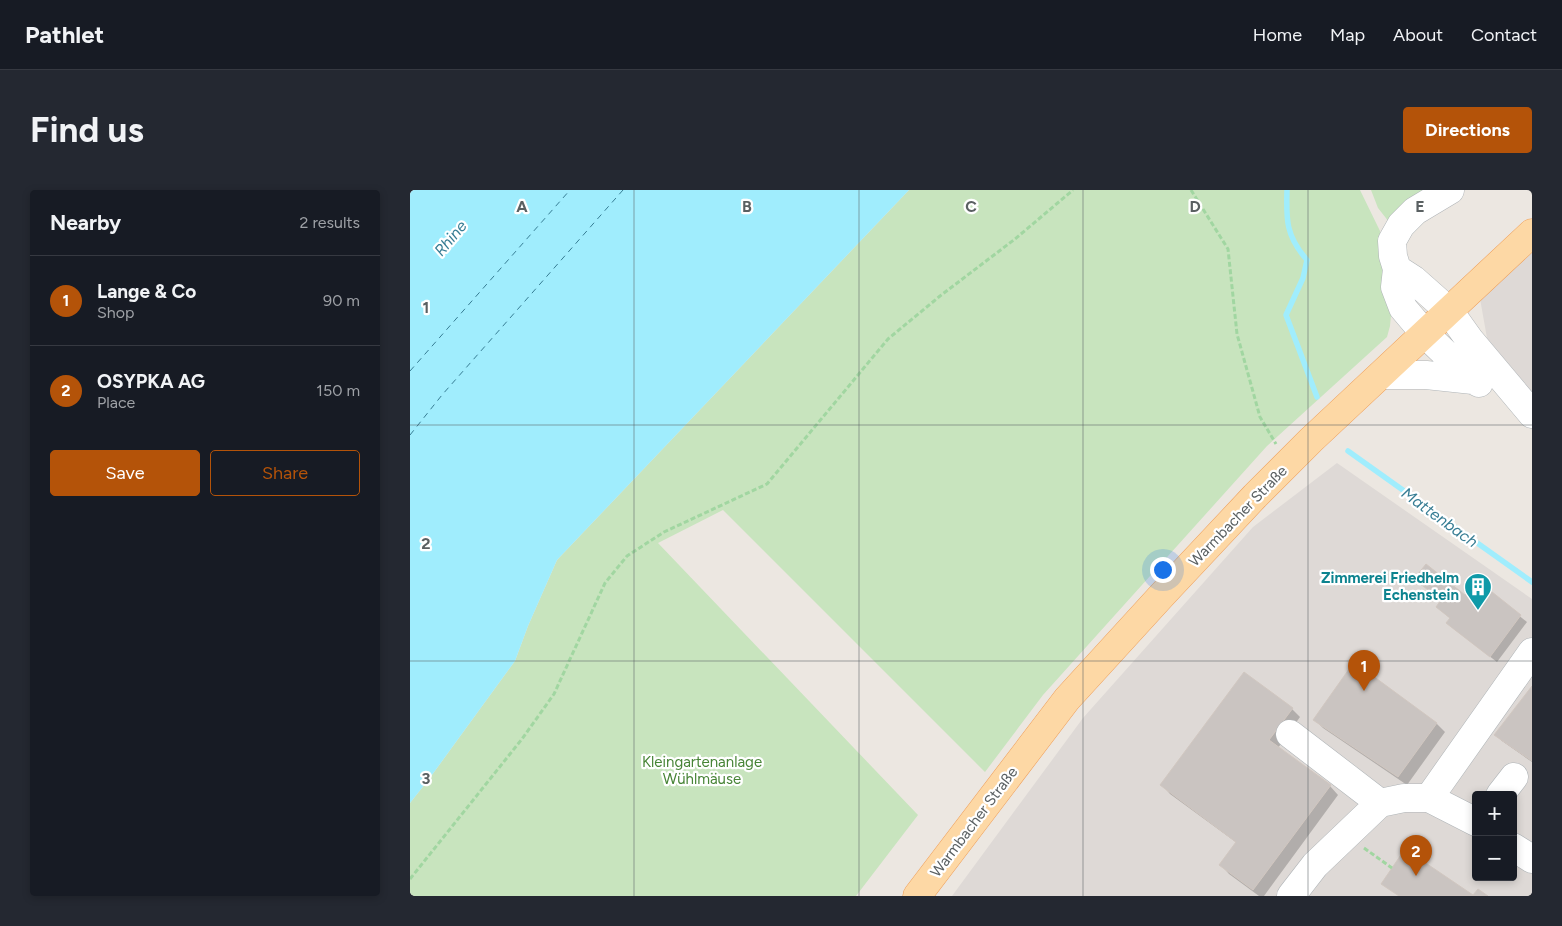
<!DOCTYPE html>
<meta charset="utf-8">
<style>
:root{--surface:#171b24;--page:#242831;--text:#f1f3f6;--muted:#9ea1a6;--line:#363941;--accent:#b45309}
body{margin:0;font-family:Figtree,sans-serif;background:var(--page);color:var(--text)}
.controls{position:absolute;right:15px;bottom:15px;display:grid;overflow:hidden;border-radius:5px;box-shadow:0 2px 8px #0003}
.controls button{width:45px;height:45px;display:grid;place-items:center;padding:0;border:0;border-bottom:1px solid var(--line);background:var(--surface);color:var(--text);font:25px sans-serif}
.you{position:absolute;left:752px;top:379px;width:18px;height:18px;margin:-12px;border:4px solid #fff;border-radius:50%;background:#1a73e8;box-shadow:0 0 0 8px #1a73e833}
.badge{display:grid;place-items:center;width:32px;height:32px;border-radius:50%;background:var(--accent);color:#fff;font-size:16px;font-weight:700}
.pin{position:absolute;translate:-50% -41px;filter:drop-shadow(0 1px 2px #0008)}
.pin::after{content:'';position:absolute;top:26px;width:18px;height:15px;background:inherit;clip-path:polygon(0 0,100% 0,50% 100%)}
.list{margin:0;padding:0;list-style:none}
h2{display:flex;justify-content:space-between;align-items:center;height:65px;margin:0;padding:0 20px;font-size:21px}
h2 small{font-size:16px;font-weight:400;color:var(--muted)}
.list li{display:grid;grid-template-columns:32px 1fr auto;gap:15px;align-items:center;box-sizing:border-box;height:90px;padding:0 20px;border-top:1px solid var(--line)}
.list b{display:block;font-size:19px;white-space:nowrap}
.list p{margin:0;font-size:16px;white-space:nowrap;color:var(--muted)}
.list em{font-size:16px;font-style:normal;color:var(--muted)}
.actions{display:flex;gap:10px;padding:15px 20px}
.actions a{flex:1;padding:11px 0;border:1px solid var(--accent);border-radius:5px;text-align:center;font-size:18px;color:var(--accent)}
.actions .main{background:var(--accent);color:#fff}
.map{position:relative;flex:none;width:1122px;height:706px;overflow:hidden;border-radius:5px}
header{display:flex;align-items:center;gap:30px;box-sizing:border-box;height:70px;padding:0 25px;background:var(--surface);border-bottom:1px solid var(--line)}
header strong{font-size:24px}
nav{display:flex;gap:28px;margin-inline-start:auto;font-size:18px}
.intro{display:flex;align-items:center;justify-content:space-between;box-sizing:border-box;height:120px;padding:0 30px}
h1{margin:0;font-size:35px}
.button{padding:12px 22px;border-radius:5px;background:var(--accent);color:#fff;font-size:18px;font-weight:700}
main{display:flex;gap:30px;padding:0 30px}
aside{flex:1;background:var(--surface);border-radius:5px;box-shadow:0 2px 8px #0003}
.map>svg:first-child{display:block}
.industrial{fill:#ded9d6;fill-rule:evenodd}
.green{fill:#c8e4be}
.water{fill:#a0edfd}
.shadow{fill:#0003}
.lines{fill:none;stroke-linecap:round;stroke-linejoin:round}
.stream{stroke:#a0edfd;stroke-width:5.5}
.ferry{stroke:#377d94;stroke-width:1;stroke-dasharray:6 5;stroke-linecap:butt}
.building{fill:#cac4c1;stroke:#d1c7c0}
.minor-casing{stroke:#afb4b7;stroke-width:29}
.major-casing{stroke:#ee9d58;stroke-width:29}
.path{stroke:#a1d6a1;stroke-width:3;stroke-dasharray:5 2.5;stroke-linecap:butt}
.minor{stroke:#fff;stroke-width:28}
.major{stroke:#fdd8a5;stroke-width:28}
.grid{fill:none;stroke:#5a6062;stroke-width:1;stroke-opacity:0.55}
.labels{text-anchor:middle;stroke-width:4.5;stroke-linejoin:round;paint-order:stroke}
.street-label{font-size:15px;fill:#5a6062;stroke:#fff}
.culture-label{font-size:15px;font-weight:bold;fill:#0d838f;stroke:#fff;text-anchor:end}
.park-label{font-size:15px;fill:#478436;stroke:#fff}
.water-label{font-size:16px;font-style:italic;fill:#377d94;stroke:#fff}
.grid-label{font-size:16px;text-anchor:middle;font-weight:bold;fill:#5a6062;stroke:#fff;stroke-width:4.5;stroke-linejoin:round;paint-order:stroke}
</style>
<header>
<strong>Pathlet</strong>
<nav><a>Home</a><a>Map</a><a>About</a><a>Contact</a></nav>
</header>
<div class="intro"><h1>Find us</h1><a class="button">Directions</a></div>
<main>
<aside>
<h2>Nearby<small>2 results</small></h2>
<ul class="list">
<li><span class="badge">1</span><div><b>Lange &amp; Co</b><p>Shop</p></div><em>90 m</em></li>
<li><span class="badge">2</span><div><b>OSYPKA AG</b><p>Place</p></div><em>150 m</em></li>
</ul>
<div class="actions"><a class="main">Save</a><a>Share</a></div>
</aside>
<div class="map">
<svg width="1122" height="706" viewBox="0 0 1122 706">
<rect width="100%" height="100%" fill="#ece7e1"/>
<path class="industrial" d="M1122 54V206L1110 195 1077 148 1069 103Z
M927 273 1122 409V706H542L673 528 843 337ZM1066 605H1103V687H1066Z"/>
<path class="green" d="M499 0H950L970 41V57L981 125 980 136 977 147 857 256 633 505 575 582 313 320 248 353 508 625 446 706H0V613L19 589 105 471 118 436 147 370Z
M961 0H1017L979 32 968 18Z"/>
<path class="water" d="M0 0H499L147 370 118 436 105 471 19 589 0 613Z"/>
<path class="shadow" d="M1067 392 1117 432 1087 472 1044 439 1037 433 1041 429 1027 417 1056 407Z
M944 474 1027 534 1035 542 997 595 913 538 905 530Z
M1122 498V572L1092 551 1086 545Z
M882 519 890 527 868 558 920 596 928 605 854 706H849L819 684 811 675 827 653 760 604 752 595Z"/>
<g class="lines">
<path class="stream" d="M877 0C876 30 876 46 897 70L893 88 876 125 907 207
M938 261 1122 392"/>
<path class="ferry" d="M0 181 160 0
M0 245 32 205 213 0"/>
</g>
<path class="building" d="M1016 374 1055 405 1067 390 1111 425 1080 467 1036 433 1040 428 1026 417 1031 410 1004 389Z
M944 472 1027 533 988 587 903 530Z
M834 482 883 518 859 550 921 595 843 700 809 675 826 652 750 595Z
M1122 496V571L1084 545Z
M995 659 1063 705 1068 699 1078 706H989L971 694Z"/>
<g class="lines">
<defs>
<path id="minor" d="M1040 0 1005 21 991 35 982 51 983 66 987 79 985 97 993 118 1015 144 1063 190
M987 79 1004 90 1039 121 1059 149 1122 224
M972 185H1016L1063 190 1069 193
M880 544 970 613
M1090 605 1104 587
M1019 608 1122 462
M1103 657 1122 669
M881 706 905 675 970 613 994 608H1019L1066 632"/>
<path id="major" d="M507 706 657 509 753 404 845 306 901 250 1122 43"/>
</defs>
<use href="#minor" class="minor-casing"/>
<use href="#major" class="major-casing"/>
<path class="path" d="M781 0 818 59 827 144 850 227 866 254
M954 658 982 678
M0 689 112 549 144 504 195 393 217 366 254 342 357 294 478 149 530 106 605 49 663 0"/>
<use href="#minor" class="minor"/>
<use href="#major" class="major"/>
</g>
<path class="grid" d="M224 0V706M449 0V706M673 0V706M898 0V706M0 235H1122M0 471H1122"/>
<defs>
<symbol id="building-pin" viewBox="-11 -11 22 30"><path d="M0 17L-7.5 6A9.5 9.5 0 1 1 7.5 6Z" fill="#0f9aa8" stroke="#fff"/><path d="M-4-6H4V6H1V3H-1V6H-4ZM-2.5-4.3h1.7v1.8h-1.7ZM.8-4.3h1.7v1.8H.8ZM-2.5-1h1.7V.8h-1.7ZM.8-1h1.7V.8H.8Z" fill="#fff"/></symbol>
</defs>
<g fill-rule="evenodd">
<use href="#building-pin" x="1052" y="381" width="32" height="43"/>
</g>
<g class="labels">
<g class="street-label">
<text transform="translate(828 326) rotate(-46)" y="5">Warmbacher Straße</text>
<text transform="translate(564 632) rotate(-53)" y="5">Warmbacher Straße</text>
</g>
<g class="culture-label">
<text x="1049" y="393">Zimmerei Friedhelm<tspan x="1049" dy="17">Echenstein</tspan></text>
</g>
<g class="park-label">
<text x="292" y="577">Kleingartenanlage<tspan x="292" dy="17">Wühlmäuse</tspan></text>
</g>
<g class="water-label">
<text transform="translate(40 48) rotate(-50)" y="6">Rhine</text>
<text transform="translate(1030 327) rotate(36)" y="6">Mattenbach</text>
</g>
</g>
<g class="grid-label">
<text x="112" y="22">A</text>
<text x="337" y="22">B</text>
<text x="561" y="22">C</text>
<text x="785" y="22">D</text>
<text x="1010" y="22">E</text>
<text x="16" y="123">1</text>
<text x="16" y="359">2</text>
<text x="16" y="594">3</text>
</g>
</svg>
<div class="controls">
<button>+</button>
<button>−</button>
</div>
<div class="you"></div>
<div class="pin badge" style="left:954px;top:501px">1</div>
<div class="pin badge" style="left:1006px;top:686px">2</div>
</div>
</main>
